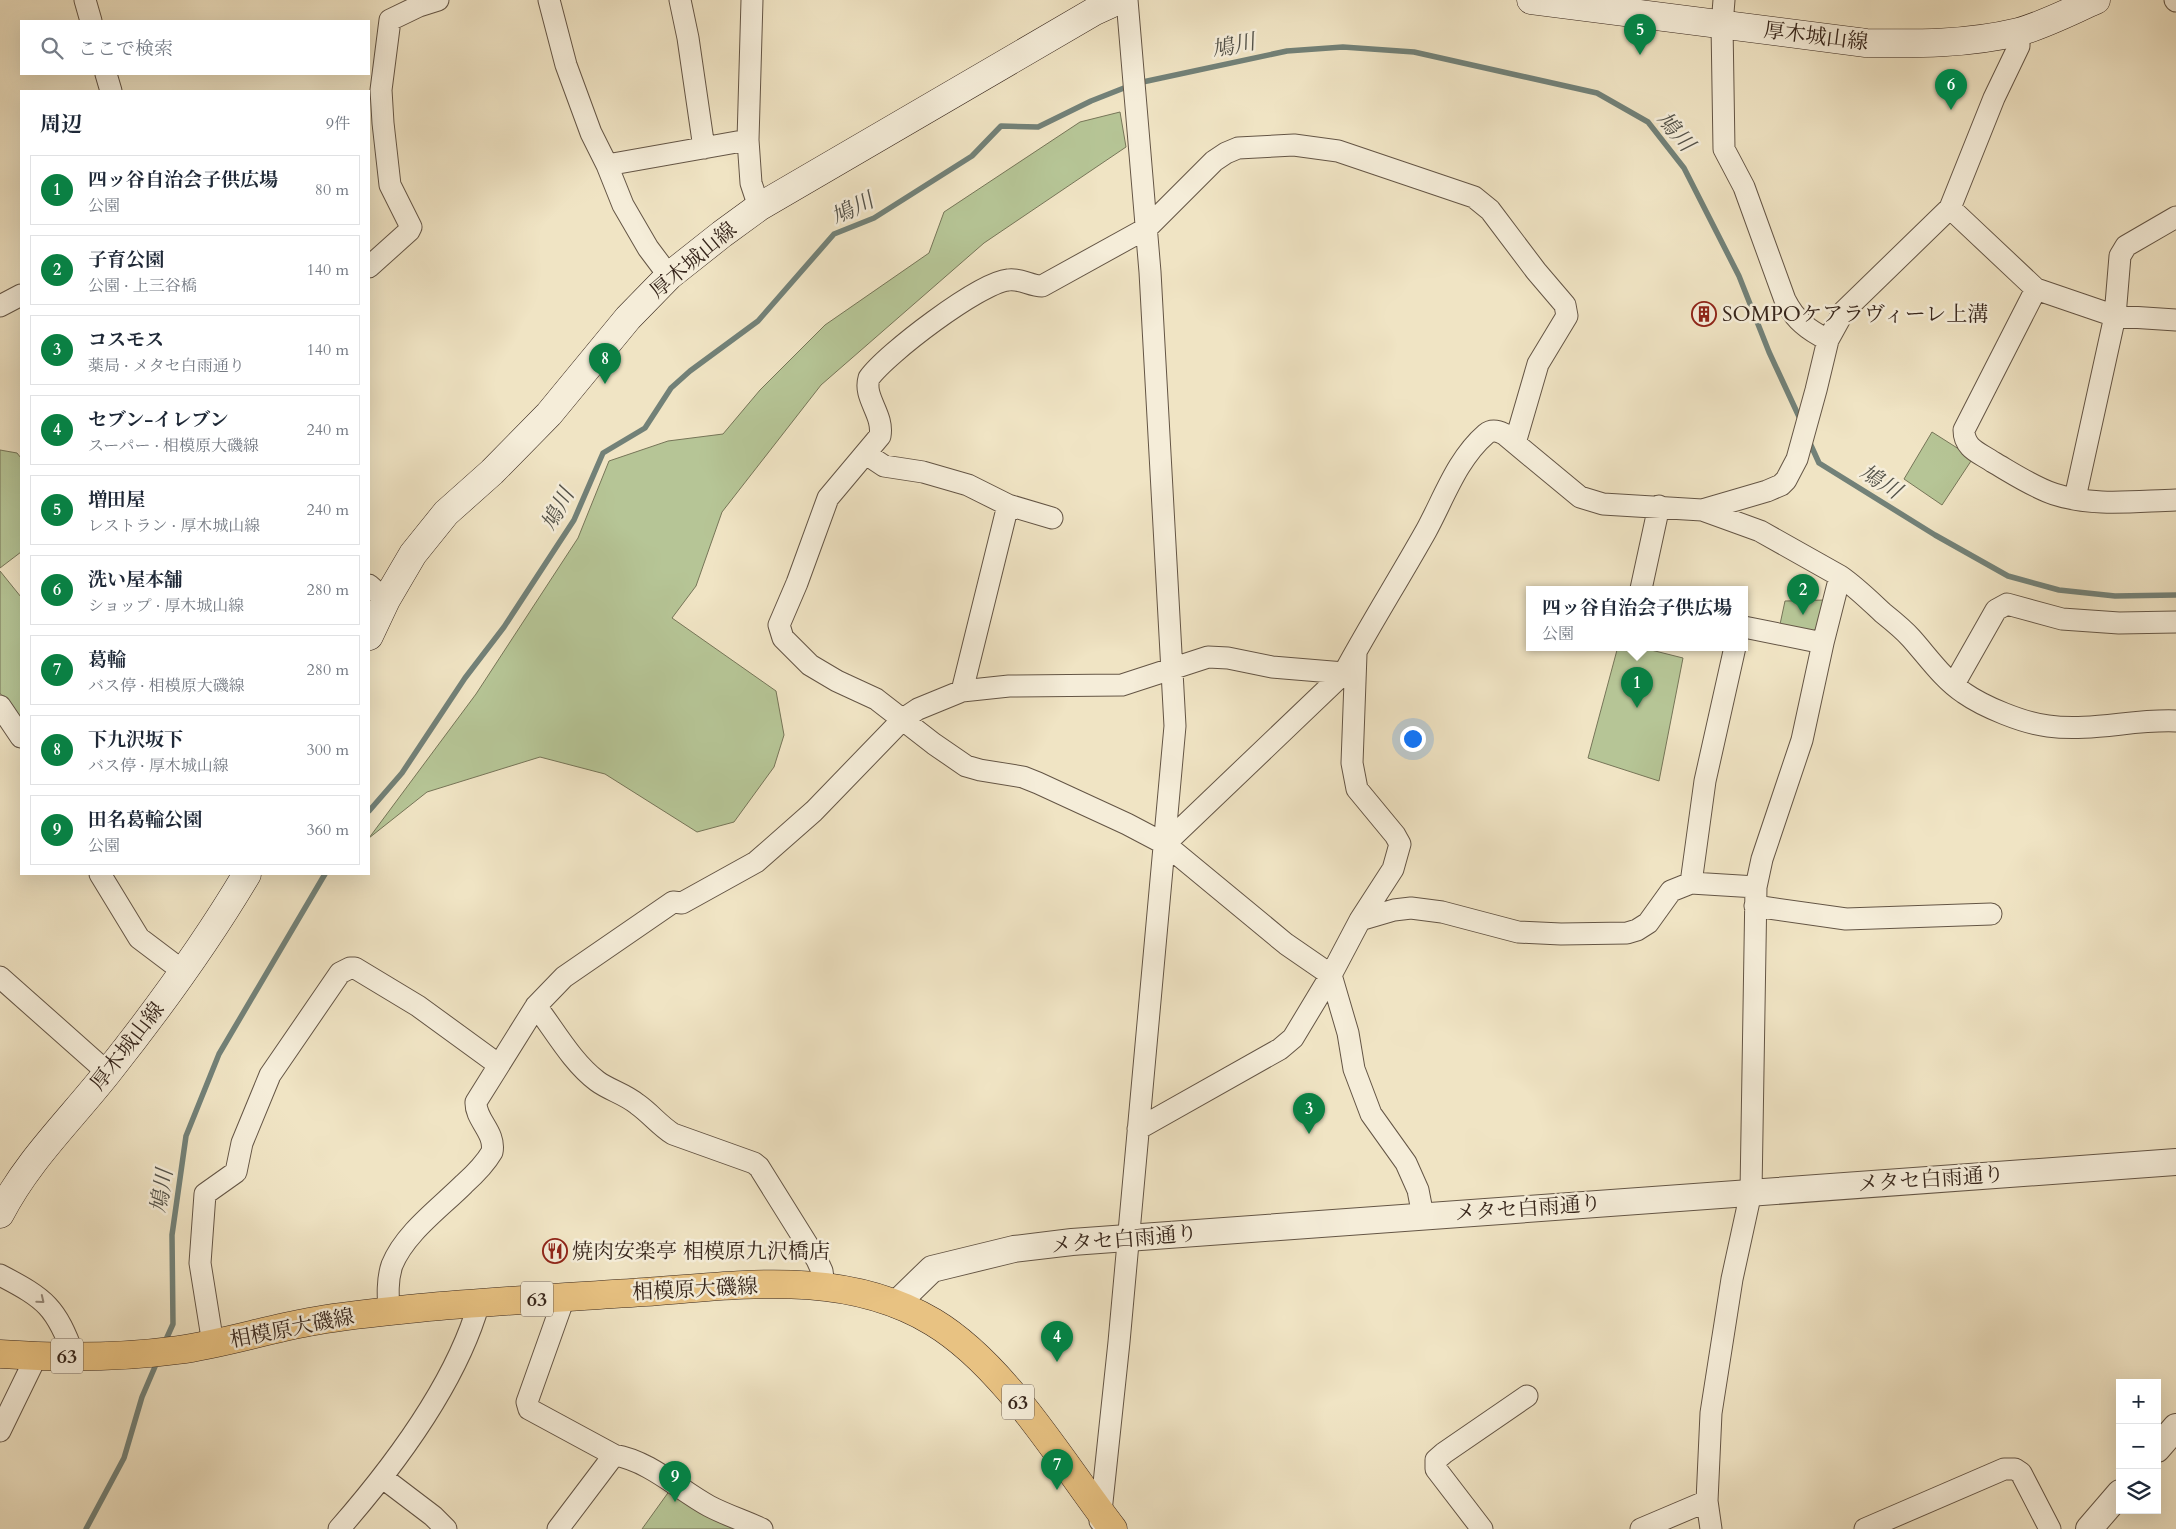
<!DOCTYPE html>
<html lang="ja">
<meta charset="utf-8">
<style>
:root{--surface:#fff;--page:#f6f6f7;--text:#1f2937;--muted:#747a83;--line:#e0e1e3;--accent:#0b8043}
body{margin:0;font-family:Cardo,"Noto Serif JP",serif;background:var(--page);color:var(--text)}
.controls{position:absolute;right:15px;bottom:15px;display:grid;overflow:hidden;border-radius:0px;box-shadow:0 5px 20px #0002}
.controls button{width:45px;height:45px;display:grid;place-items:center;padding:0;border:0;border-bottom:1px solid var(--line);background:var(--surface);color:var(--text);font:25px sans-serif}
.you{position:absolute;left:1412px;top:738px;width:18px;height:18px;margin:-12px;border:4px solid #fff;border-radius:50%;background:#1a73e8;box-shadow:0 0 0 8px #1a73e833}
.badge{display:grid;place-items:center;width:32px;height:32px;border-radius:50%;background:var(--accent);color:#fff;font-size:16px;font-weight:700}
.pin{position:absolute;translate:-50% -41px;filter:drop-shadow(0 1px 2px #0008)}
.pin::after{content:'';position:absolute;top:26px;width:18px;height:15px;background:inherit;clip-path:polygon(0 0,100% 0,50% 100%)}
.popup{position:absolute;left:1526px;top:586px;width:222px;height:65px;box-sizing:border-box;display:grid;place-content:center;border-radius:0px;background:var(--surface);filter:drop-shadow(0 1px 4px #0005);font-size:16px;white-space:nowrap;color:var(--muted)}
.popup b{font-size:19px;color:var(--text)}
.popup::after{content:'';position:absolute;left:50%;top:100%;margin-left:-10px;border:10px solid transparent;border-top-color:var(--surface)}
.list{margin:0;padding:0;list-style:none}
h2{display:flex;justify-content:space-between;align-items:center;height:65px;margin:0;padding:0 20px;font-size:21px}
h2 small{font-size:16px;font-weight:400;color:var(--muted)}
.list li{display:grid;grid-template-columns:32px 1fr auto;gap:15px;align-items:center;box-sizing:border-box;height:70px;margin:0 10px 10px;padding:0 10px;border:1px solid var(--line);border-radius:0px}
.list b{display:block;font-size:19px;white-space:nowrap}
.list p{margin:0;font-size:16px;white-space:nowrap;color:var(--muted)}
.list em{font-size:16px;font-style:normal;color:var(--muted)}
.icon{flex:none;width:28px;height:28px;fill:none;stroke:currentColor;stroke-width:2;stroke-linecap:round;stroke-linejoin:round}
.map{position:relative;flex:none;width:2176px;height:1529px;overflow:hidden}
.search{position:absolute;background:var(--surface);box-shadow:0 5px 20px #0002;left:20px;top:20px;width:350px;height:55px;display:flex;align-items:center;gap:12px;box-sizing:border-box;padding:0 18px;border-radius:0px;color:var(--muted);font-size:19px}
.panel{position:absolute;background:var(--surface);box-shadow:0 5px 20px #0002;left:20px;top:90px;width:350px;height:785px;border-radius:0px}
.map>svg:first-child{display:block}
.green{fill:#b6c596;stroke:#767558}
.lines{fill:none;stroke-linecap:round;stroke-linejoin:round}
.stream{stroke:#728178;stroke-width:5.5}
.minor-casing{stroke:#645545;stroke-width:23}
.tertiary-casing{stroke:#645545;stroke-width:28}
.secondary-casing{stroke:#36251b;stroke-width:29}
.primary-casing{stroke:#36251b;stroke-width:29}
.minor{stroke:#f5edd9;stroke-width:21}
.tertiary{stroke:#f5edd9;stroke-width:26}
.secondary{stroke:#f5edd9;stroke-width:28}
.primary{stroke:#e8c282;stroke-width:28}
.oneway{stroke:#96897a}
.labels{text-anchor:middle;stroke-width:5;stroke-linejoin:round;paint-order:stroke}
.shield{fill:#f5edd9;stroke:#6f6154;stroke-width:1}
.shield-label{font-size:20px;font-weight:bold;fill:#36251b}
.street-label{font-size:21px;fill:#36251b;stroke:#f5edd9}
.poi-label{font-size:21px;fill:#36251b;stroke:#f5edd9;text-anchor:start}
.water-label{font-size:22px;font-style:italic;fill:#54534a;stroke:#f5edd9}
</style>
<div class="map">
<svg width="2176" height="1529" viewBox="0 0 2176 1529">
<rect width="100%" height="100%" fill="#f0e4c4"/>
<filter id="stains"><feTurbulence type="fractalNoise" baseFrequency=".004" numOctaves="4"/><feColorMatrix values="0 0 0 0 .2 0 0 0 0 .09 0 0 0 0 .02 0 0 0 .5 -.17"/></filter>
<radialGradient id="worn" r=".72"><stop offset=".6" stop-color="#630" stop-opacity="0"/><stop offset="1" stop-color="#630" stop-opacity=".3"/></radialGradient>
<path class="green" d="M1120 112 1126 147 984 243 821 385 722 512 696 586 672 618 776 691 784 735 774 767 734 822 697 832 605 774 540 757 427 792 369 838 476 694 578 538 609 461 668 441 723 434 760 390 825 325 929 253 944 212 1080 122Z
M1932 432 1973 458 1942 505 1904 479Z
M0 450 17 453 21 458V552L0 568Z
M0 571 21 597V724L0 693Z
M1826 600 1819 637 1779 629 1785 601Z
M1623 647H1639L1683 658 1659 781 1588 758 1617 650Z
M670 1490 743 1529H642Z"/>
<g class="lines">
<path class="stream" d="M1138 83 1287 51 1343 47 1414 52 1597 93 1648 122 1684 168 1739 276 1769 352 1801 421
M1809 441 1819 463 1935 535 2008 576 2059 590 2115 596 2176 595
M369 811 402 773 465 678 504 627 574 520 603 453 645 428 671 388 690 371 758 321 834 234 874 218 972 156 1001 126 1038 127 1091 101 1129 86
M164 1344 173 1324 172 1235 186 1136 219 1054 325 874
M86 1529 124 1458 142 1397 157 1362"/>
<defs>
<path id="minor" d="M85 0 91 21
M549 0 566 65 591 133 607 165 623 205 648 248 669 276
M680 0 688 38 704 148
M752 0 748 140 751 183 759 207
M1724 0 1722 25 1724 149 1744 187 1785 300C1795 320 1808 330 1828 340
M2175 0 2176 1
M106 74 111 91
M607 165 748 140
M1950 208 2036 289 1964 430C1964 449 1980 453 1993 462 2012 473 2033 487 2054 494 2093 507 2136 501 2176 500
M369 267 409 231 411 227 390 185 383 123 381 90 390 20 419 6 438 0
M2036 289 2115 316 2176 320
M0 306 21 295
M866 454 884 466 923 472 968 485 1008 505 1052 518
M2075 498 2115 316 2120 256 2126 246 2176 217
M1702 510 1760 531 1840 576 1823 643 1802 740 1762 859 1756 887 1751 1192 1732 1279 1711 1413 1707 1501 1711 1529
M1840 576C1856 587 1869 600 1883 613 1893 621 1903 629 1911 638 1928 657 1943 679 1964 693 1984 707 2023 723 2048 726 2091 732 2133 719 2176 721
M369 585 386 600
M1641 589 1659 506
M1744 627 1823 643
M1356 654 1352 763 1357 789 1395 835 1400 844 1393 869 1360 920
M1954 684 1996 610 2007 604 2062 619 2119 623 2176 622
M962 691 1008 505
M0 706 21 737
M1165 844 1344 673
M100 874 139 938 184 972
M1691 883 1705 781 1735 647
M1755 906 1846 919 1991 914
M0 977 108 1073
M536 1006C555 1031 572 1062 597 1081 609 1090 625 1094 637 1104 650 1113 660 1126 673 1134L754 1163 759 1167 817 1260 822 1271 824 1286
M1138 1129 1280 1049 1293 1038 1331 975 1286 944 1165 844 1127 824 1038 783 1023 777 980 770 966 766 934 744 876 699 837 681 810 665 783 638 779 625 797 583 828 498 880 436C884 414 863 398 869 378 886 354 979 283 1008 280 1021 278 1030 286 1042 286L1147 228 1214 161 1226 153 1238 148 1294 145 1338 151 1474 197 1490 210 1536 271 1565 305 1567 316 1538 364 1515 443
M1423 1216 1418 1190 1406 1163 1371 1114 1354 1069 1348 1033 1331 975 1360 920 1394 910 1411 908 1442 912 1518 932 1561 934 1627 933 1637 930 1648 923 1671 891 1691 883 1756 887
M0 1275C46 1299 56 1307 74 1356
M564 1298 527 1402 529 1409 614 1455C650 1461 678 1489 709 1506 726 1515 745 1521 762 1529
M389 1311C388 1296 387 1280 392 1265 405 1233 440 1208 464 1184 474 1175 485 1164 492 1152 496 1132 475 1120 476 1102L536 1006 564 977 673 902 682 903 756 862 814 811 903 719 918 709 962 691 1009 686 1122 685 1208 657 1228 658 1272 667 1344 673C1370 625 1399 579 1426 531 1444 498 1457 459 1486 434 1492 429 1498 431 1504 434L1580 497 1603 504 1702 510 1767 491 1781 485 1786 480 1797 459 1816 390 1828 340 1844 311 1950 208 1994 98 2019 46V31
M213 1344 200 1263 205 1194 236 1172 242 1143 270 1075 340 973 350 968H355L418 1006 499 1065
M0 1431 36 1357
M383 1478 433 1516 446 1529
M1100 1521 1119 1342 1175 726 1150 272 1127 0
M339 1529C394 1466 456 1384 479 1303
M558 1529 614 1455
M1482 1529 1436 1469V1460L1444 1453 1527 1396
M1641 1529 1707 1501
M1865 1529 2004 1469H2015L2021 1473 2050 1529"/>
<path id="tertiary" d="M896 1304 932 1269 1014 1249 1072 1242 2176 1162
M2157 1449 2176 1427
M2089 1529 2120 1493"/>
<path id="secondary" d="M1531 0 1866 43C1917 44 1968 44 2018 32 2042 26 2073 10 2096 0
M369 636 386 600 413 554 446 513 492 472 549 414 628 318 669 276 722 234 759 207 1095 11 1119 0
M0 1214C27 1161 71 1119 108 1072 158 1009 206 943 247 874"/>
<path id="primary" d="M0 1354C59 1358 119 1358 178 1350 222 1344 265 1330 309 1322 345 1315 383 1312 419 1308 494 1301 570 1297 645 1292 742 1285 845 1269 933 1322 1006 1366 1061 1462 1113 1529"/>
</defs>
<use href="#minor" class="minor-casing"/>
<use href="#tertiary" class="tertiary-casing"/>
<use href="#secondary" class="secondary-casing"/>
<use href="#primary" class="primary-casing"/>
<use href="#minor" class="minor"/>
<use href="#tertiary" class="tertiary"/>
<use href="#secondary" class="secondary"/>
<use href="#primary" class="primary"/>
</g>
<defs><path id="oneway-chevron" d="M-2-3.5L2.5 0L-2 3.5" fill="none" stroke-width="1.6" stroke-linecap="round" stroke-linejoin="round" transform="scale(1.25)"/></defs>
<use class="oneway" href="#oneway-chevron" transform="translate(41 1300) rotate(39)"/>
<defs>
<symbol id="building-ring" viewBox="-11 -11 22 22"><circle r="9.5" fill="#f5edd9" stroke="#8f2418" stroke-width="1.5"/><path d="M-4-6H4V6H1V3H-1V6H-4ZM-2.5-4.3h1.7v1.8h-1.7ZM.8-4.3h1.7v1.8H.8ZM-2.5-1h1.7V.8h-1.7ZM.8-1h1.7V.8H.8Z" fill="#8f2418"/></symbol>
<symbol id="restaurant-ring" viewBox="-11 -11 22 22"><circle r="9.5" fill="#f5edd9" stroke="#8f2418" stroke-width="1.5"/><path d="M-5-6h1v4h1v-4h1v4h1v-4h1v5L-1.5 .5V6h-2V.5L-5-1ZM5-6V6H3V1.5H1.5Q1.5-4 5-6Z" fill="#8f2418"/></symbol>
</defs>
<g fill-rule="evenodd">
<use href="#building-ring" x="1690" y="300" width="28" height="28"/>
<use href="#restaurant-ring" x="541" y="1237" width="28" height="28"/>
</g>
<g class="labels">
<g class="shield">
<rect x="521" y="1281.5" width="32" height="35" rx="4"/>
<rect x="51" y="1338.5" width="32" height="35" rx="4"/>
<rect x="1002" y="1384.5" width="32" height="35" rx="4"/>
</g>
<g class="shield-label">
<text x="537" y="1306">63</text>
<text x="67" y="1363">63</text>
<text x="1018" y="1409">63</text>
</g>
<g class="street-label">
<text transform="translate(1816 36) rotate(7)" y="7">厚木城山線</text>
<text transform="translate(693 260) rotate(-40)" y="7">厚木城山線</text>
<text transform="translate(127 1046) rotate(-52)" y="7">厚木城山線</text>
<text transform="translate(1931 1179) rotate(-4)" y="7">メタセ白雨通り</text>
<text transform="translate(1528 1208) rotate(-4)" y="7">メタセ白雨通り</text>
<text transform="translate(1124 1239) rotate(-5)" y="7">メタセ白雨通り</text>
<text transform="translate(695 1289) rotate(-3)" y="7">相模原大磯線</text>
<text transform="translate(292 1328) rotate(-11)" y="7">相模原大磯線</text>
</g>
<g class="poi-label">
<text x="1722" y="321">SOMPOケアラヴィーレ上溝</text>
<text x="572" y="1258">焼肉安楽亭 相模原九沢橋店</text>
</g>
<g class="water-label">
<text transform="translate(1233 45) rotate(-12)" y="8">鳩川</text>
<text transform="translate(1676 131) rotate(49)" y="8">鳩川</text>
<text transform="translate(852 208) rotate(-27)" y="8">鳩川</text>
<text transform="translate(1881 481) rotate(32)" y="8">鳩川</text>
<text transform="translate(557 509) rotate(-62)" y="8">鳩川</text>
<text transform="translate(161 1191) rotate(-82)" y="8">鳩川</text>
</g>
</g>
<rect width="100%" height="100%" filter="url(#stains)"/>
<rect width="100%" height="100%" fill="url(#worn)"/>
</svg>
<div class="controls">
<button>+</button>
<button>−</button>
<button><svg class="icon" aria-label="layers" viewBox="0 0 24 24"><path d="M12 4l9 5-9 5-9-5zM3 14l9 5 9-5"/></svg></button>
</div>
<div class="you"></div>
<div class="pin badge" style="left:1637px;top:708px">1</div>
<div class="popup"><b>四ッ谷自治会子供広場</b>公園</div>
<div class="pin badge" style="left:1803px;top:615px">2</div>
<div class="pin badge" style="left:1309px;top:1134px">3</div>
<div class="pin badge" style="left:1057px;top:1362px">4</div>
<div class="pin badge" style="left:1640px;top:55px">5</div>
<div class="pin badge" style="left:1951px;top:110px">6</div>
<div class="pin badge" style="left:1057px;top:1490px">7</div>
<div class="pin badge" style="left:605px;top:384px">8</div>
<div class="pin badge" style="left:675px;top:1502px">9</div>
<div class="search"><svg class="icon" aria-label="search" viewBox="0 0 24 24"><circle cx="10" cy="10" r="6"/><path d="M15 15l6 6"/></svg>ここで検索</div>
<section class="panel">
<h2>周辺<small>9件</small></h2>
<ul class="list">
<li><span class="badge">1</span><div><b>四ッ谷自治会子供広場</b><p>公園</p></div><em>80 m</em></li>
<li><span class="badge">2</span><div><b>子育公園</b><p>公園 · 上三谷橋</p></div><em>140 m</em></li>
<li><span class="badge">3</span><div><b>コスモス</b><p>薬局 · メタセ白雨通り</p></div><em>140 m</em></li>
<li><span class="badge">4</span><div><b>セブン-イレブン</b><p>スーパー · 相模原大磯線</p></div><em>240 m</em></li>
<li><span class="badge">5</span><div><b>増田屋</b><p>レストラン · 厚木城山線</p></div><em>240 m</em></li>
<li><span class="badge">6</span><div><b>洗い屋本舗</b><p>ショップ · 厚木城山線</p></div><em>280 m</em></li>
<li><span class="badge">7</span><div><b>葛輪</b><p>バス停 · 相模原大磯線</p></div><em>280 m</em></li>
<li><span class="badge">8</span><div><b>下九沢坂下</b><p>バス停 · 厚木城山線</p></div><em>300 m</em></li>
<li><span class="badge">9</span><div><b>田名葛輪公園</b><p>公園</p></div><em>360 m</em></li>
</ul>
</section>
</div>
